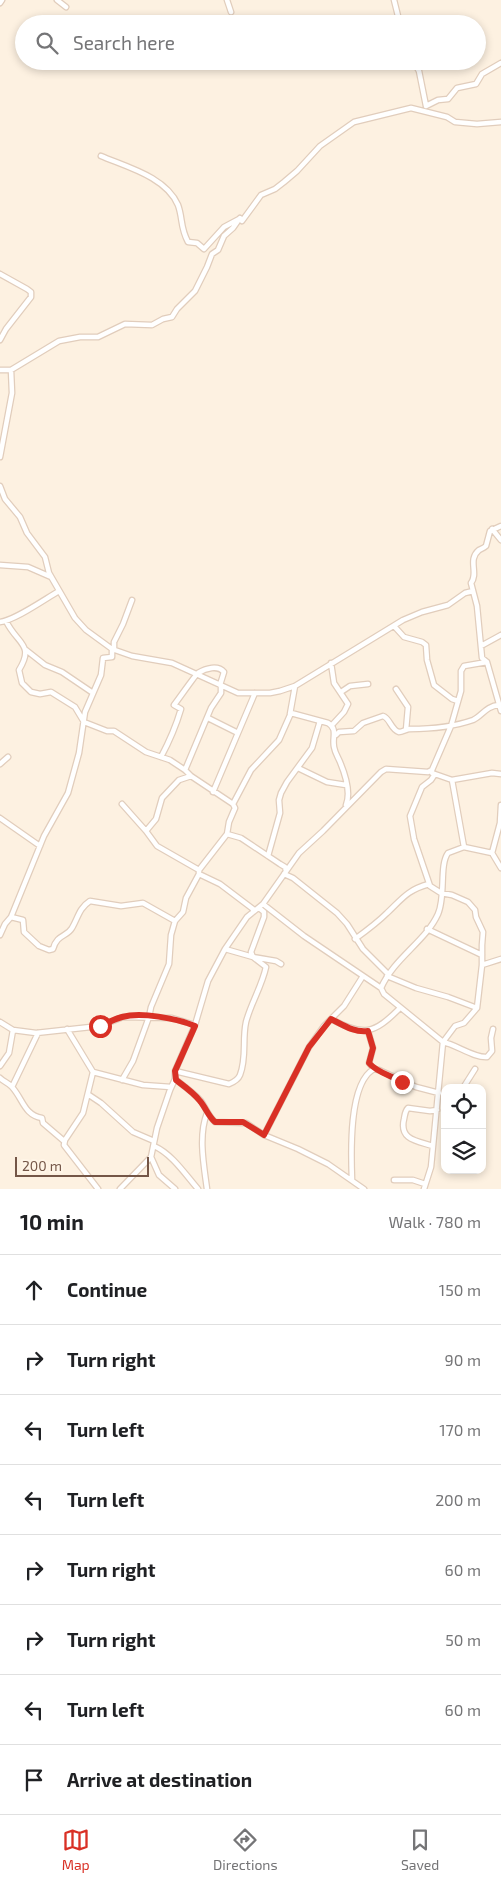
<!DOCTYPE html>
<meta charset="utf-8">
<style>
:root{--surface:#fff;--page:#f6f6f6;--text:#202124;--muted:#757577;--line:#e0e0e0;--accent:#d93025}
body{margin:0;font-family:"Exo 2",sans-serif;background:var(--page);color:var(--text)}
.controls{position:absolute;right:15px;bottom:15px;display:grid;overflow:hidden;border-radius:10px;box-shadow:0 2px 8px #0003}
.controls button{width:45px;height:45px;display:grid;place-items:center;padding:0;border:0;border-bottom:1px solid var(--line);background:var(--surface);color:var(--text);font:25px sans-serif}
.scale{position:absolute;left:15px;bottom:12px;width:134px;box-sizing:border-box;padding-left:5px;border:2px solid #745647;border-top:0;font-size:14px;line-height:18px;white-space:nowrap;color:#745647;-webkit-text-stroke:4px #fff5e7;paint-order:stroke}
.stop{position:absolute;width:15px;height:15px;margin:-11px;border:4px solid #d93025;border-radius:50%;background:#fff}
.stop.end{background:#d93025;border-color:#fff;box-shadow:0 1px 5px #0008}
.list{margin:0;padding:0;list-style:none}
h2{display:flex;justify-content:space-between;align-items:center;height:65px;margin:0;padding:0 20px;font-size:21px}
h2 small{font-size:16px;font-weight:400;color:var(--muted)}
.list li{display:grid;grid-template-columns:32px 1fr auto;gap:15px;align-items:center;box-sizing:border-box;height:70px;padding:0 20px;border-top:1px solid var(--line)}
.list b{display:block;font-size:19px;white-space:nowrap}
.list em{font-size:16px;font-style:normal;color:var(--muted)}
.icon{flex:none;width:28px;height:28px;fill:none;stroke:currentColor;stroke-width:2;stroke-linecap:round;stroke-linejoin:round}
.map{position:relative;flex:none;width:501px;height:1189px;overflow:hidden}
.search{position:absolute;background:var(--surface);box-shadow:0 2px 8px #0003;left:15px;right:15px;top:15px;height:55px;display:flex;align-items:center;gap:12px;box-sizing:border-box;padding:0 18px;border-radius:28px;color:var(--muted);font-size:19px}
.sheet{height:625px;background:var(--surface)}
nav{display:flex;justify-content:space-around;align-items:center;box-sizing:border-box;height:70px;border-top:1px solid var(--line);background:var(--surface);font-size:14px;color:var(--muted)}
nav a{display:grid;justify-items:center;gap:2px}
nav .on{color:var(--accent)}
.map>svg:first-child{display:block}
.lines{fill:none;stroke-linecap:round;stroke-linejoin:round}
.minor-casing{stroke:#e1cdbc;stroke-width:7}
.minor{stroke:#fff;stroke-width:4.5}
.route{stroke:#d93025;stroke-width:6}
</style>
<div class="map">
<svg width="501" height="1189" viewBox="0 0 501 1189">
<rect width="100%" height="100%" fill="#fdf1e1"/>
<g class="lines">
<defs>
<path id="minor" d="M57 0 66 7
M227 0 231 12
M394 0 400 24
M0 3 2 0
M413 61 419 71 426 106
M426 106 438 100 448 99 457 88 476 84 482 74 501 63
M101 156C127 167 166 177 178 205 183 219 180 227 188 242L197 243 204 249 224 227 239 219
M0 274 27 289 31 292V297L6 329 0 340
M0 370H11L59 341 80 337H98L125 324 152 325 163 319 172 317 177 309 195 291 207 267 212 254 218 250 224 236 233 228 240 218 242 221 261 195 275 189 284 182 297 171 320 146 354 122 411 108 447 117 455 122 477 124 501 122
M0 457 12 393 11 370
M0 486 5 499 20 517 27 533 45 557 49 573 75 618 86 630 112 649V657L103 658 101 675 85 712 79 753 68 793 44 836 11 917 5 924 0 935
M501 526 490 531 486 546C484 548 481 549 479 550 467 560 479 573 471 583L477 606 482 658 487 662 501 711
M492 529 501 540
M0 565 28 567 51 577
M6 621C17 644 35 644 19 670L22 683 31 692 40 694 51 692 75 707 84 722 107 731H114L146 752 170 760 185 770 191 776 233 804
M0 622C14 621 45 599 59 591
M394 626 404 637 422 642 426 645 427 660 434 685 452 699 458 701
M481 646 501 635
M112 649 132 656 172 663 238 693H270L280 691 295 686 403 620 422 612 448 605 465 593 473 591
M114 649V642L123 624 132 600
M26 650 45 665 62 672 93 693
M331 663 334 683 348 704 344 712 332 725
M396 689 408 707 406 730
M341 692 350 686 368 684
M290 714 295 686
M208 718 238 733 213 792
M238 733 255 693
M336 735 339 732 354 731 363 723 383 716C390 718 391 730 399 732 403 732 406 729 410 729 431 729 453 727 473 720 482 716 486 706 499 705
M161 757C169 742 176 726 181 709L174 705C178 700 196 674 198 673 206 668 218 665 224 672L220 685
M0 764 8 757
M298 768 327 782 346 785
M185 770 211 708 221 693V686
M432 770 451 726 461 691V671L464 666 487 662
M435 774 431 780 422 787 410 816 414 839 430 886 441 893 452 895 468 902 475 910 476 917 483 932 482 945V965L477 1008 464 1023 455 1026 443 1042C457 1045 474 1058 487 1057L492 1051 491 1038 493 1029
M452 780 492 773 501 774
M122 804 146 831 157 846 199 870
M501 805 500 823 492 853 501 868
M0 818 40 846
M146 831 156 819 162 798 179 780 191 776
M227 834 241 838 280 864 285 867 286 871
M268 856 280 813 279 800 281 793 287 782 312 748 320 721
M199 874 220 884 253 909V912
M284 874 293 878 337 913 347 924 363 949 388 974
M263 904 304 936 381 988
M259 908 264 912V917L251 952 253 957 276 961 281 964
M11 917 23 920 24 932 39 946 49 950 53 949C57 934 67 937 72 928 78 918 79 908 90 901L121 906 143 903 175 921
M427 929 482 955
M355 939C366 931 377 923 387 913 402 899 407 890 429 884
M482 965 501 959
M387 976 416 988 448 997 477 1008
M331 1019C364 1037 374 1034 400 1008
M0 1022 13 1030 36 1033 100 1026 123 1017 172 1018 195 1025
M67 1029 93 1072 83 1113 65 1140 64 1145 98 1189
M368 1031 373 1048 369 1063 374 1069
M0 1066 9 1053 13 1030
M175 1071 229 1084C234 1082 238 1080 240 1075 247 1057 242 1040 246 1022 251 1003 262 986 266 967L253 957 225 949
M93 1072 143 1085 171 1087
M0 1078C4 1082 9 1083 12 1087 23 1099 24 1115 42 1118L43 1123 64 1141
M175 1079C184 1086 194 1093 201 1101 206 1108 208 1116 215 1122L246 1123 264 1135 298 1149 328 1164 364 1189
M122 1080 133 1061 149 1017 151 1007 169 964 171 935 175 921 183 912 186 898 199 874V870L227 834 229 822 235 808 233 804 251 770 279 740 291 713 328 723C338 729 332 737 334 747 335 753 338 757 340 762 345 774 351 793 346 805
M12 1087 38 1033
M463 1088 475 1069
M89 1095 101 1103 133 1132 154 1141
M207 1113C198 1136 204 1166 207 1189
M264 1135 309 1047 324 1026 344 1006 363 976
M154 1146C172 1154 185 1174 198 1189
M433 1146C417 1141 399 1140 404 1119 405 1114 405 1111 408 1108L430 1111 437 1110
M151 1157 159 1175 175 1189
M352 1180C351 1155 348 1083 374 1069L379 1070 416 1087 439 1093
M394 1180H413L425 1184
M120 1189 151 1157 157 1128 170 1090 175 1079V1071L195 1025 208 981 225 949 247 917 263 904 299 853 323 831 381 772 386 769 428 772 432 770V773L452 780 464 847
M424 1189 431 1167 443 1042 384 994 381 988C394 958 426 941 438 914 446 896 439 865 448 853L464 847 492 853"/>
</defs>
<use href="#minor" class="minor-casing"/>
<use href="#minor" class="minor"/>
</g>
<g class="lines">
<path class="route" d="M100 1026C107 1023 114 1019 122 1017 141 1012 176 1018 195 1026L175 1071 176 1080C184 1086 194 1093 200 1101 206 1108 208 1116 215 1122H243L264 1135 309 1047 331 1019C343 1025 355 1033 368 1031L373 1048 369 1063C376 1072 392 1076 402 1082"/>
</g>
</svg>
<div class="controls">
<button><svg class="icon" aria-label="locate" viewBox="0 0 24 24"><circle cx="12" cy="12" r="6"/><path d="M12 2v4M12 18v4M2 12h4M18 12h4"/></svg></button>
<button><svg class="icon" aria-label="layers" viewBox="0 0 24 24"><path d="M12 4l9 5-9 5-9-5zM3 14l9 5 9-5"/></svg></button>
</div>
<div class="scale">200 m</div>
<div class="stop" style="left:100px;top:1026px"></div>
<div class="stop end" style="left:402px;top:1082px"></div>
<div class="search"><svg class="icon" aria-label="search" viewBox="0 0 24 24"><circle cx="10" cy="10" r="6"/><path d="M15 15l6 6"/></svg>Search here</div>
</div>
<section class="sheet">
<h2>10 min<small>Walk · 780 m</small></h2>
<ul class="list">
<li><svg class="icon" aria-label="ahead" viewBox="0 0 24 24"><path d="M12 20V5M6 11l6-6 6 6"/></svg><div><b>Continue</b></div><em>150 m</em></li>
<li><svg class="icon" aria-label="right" viewBox="0 0 24 24"><path d="M7 20v-9h11M14 6l5 5-5 5"/></svg><div><b>Turn right</b></div><em>90 m</em></li>
<li><svg class="icon" aria-label="left" viewBox="0 0 24 24"><path d="M17 20v-9H6M10 6l-5 5 5 5"/></svg><div><b>Turn left</b></div><em>170 m</em></li>
<li><svg class="icon" aria-label="left" viewBox="0 0 24 24"><path d="M17 20v-9H6M10 6l-5 5 5 5"/></svg><div><b>Turn left</b></div><em>200 m</em></li>
<li><svg class="icon" aria-label="right" viewBox="0 0 24 24"><path d="M7 20v-9h11M14 6l5 5-5 5"/></svg><div><b>Turn right</b></div><em>60 m</em></li>
<li><svg class="icon" aria-label="right" viewBox="0 0 24 24"><path d="M7 20v-9h11M14 6l5 5-5 5"/></svg><div><b>Turn right</b></div><em>50 m</em></li>
<li><svg class="icon" aria-label="left" viewBox="0 0 24 24"><path d="M17 20v-9H6M10 6l-5 5 5 5"/></svg><div><b>Turn left</b></div><em>60 m</em></li>
<li><svg class="icon" aria-label="arrive" viewBox="0 0 24 24"><path d="M6 21V4h12l-3 4 3 4H6"/></svg><div><b>Arrive at destination</b></div></li>
</ul>
</section>
<nav>
<a class="on"><svg class="icon" aria-label="map" viewBox="0 0 24 24"><path d="M3 6l6-2 6 2 6-2v14l-6 2-6-2-6 2zM9 4v14M15 6v14"/></svg>Map</a>
<a><svg class="icon" aria-label="directions" viewBox="0 0 24 24"><path d="M12 3l9 9-9 9-9-9zM9 14v-3h6M13 9l2 2-2 2"/></svg>Directions</a>
<a><svg class="icon" aria-label="saved" viewBox="0 0 24 24"><path d="M7 4h10v16l-5-4-5 4z"/></svg>Saved</a>
</nav>
